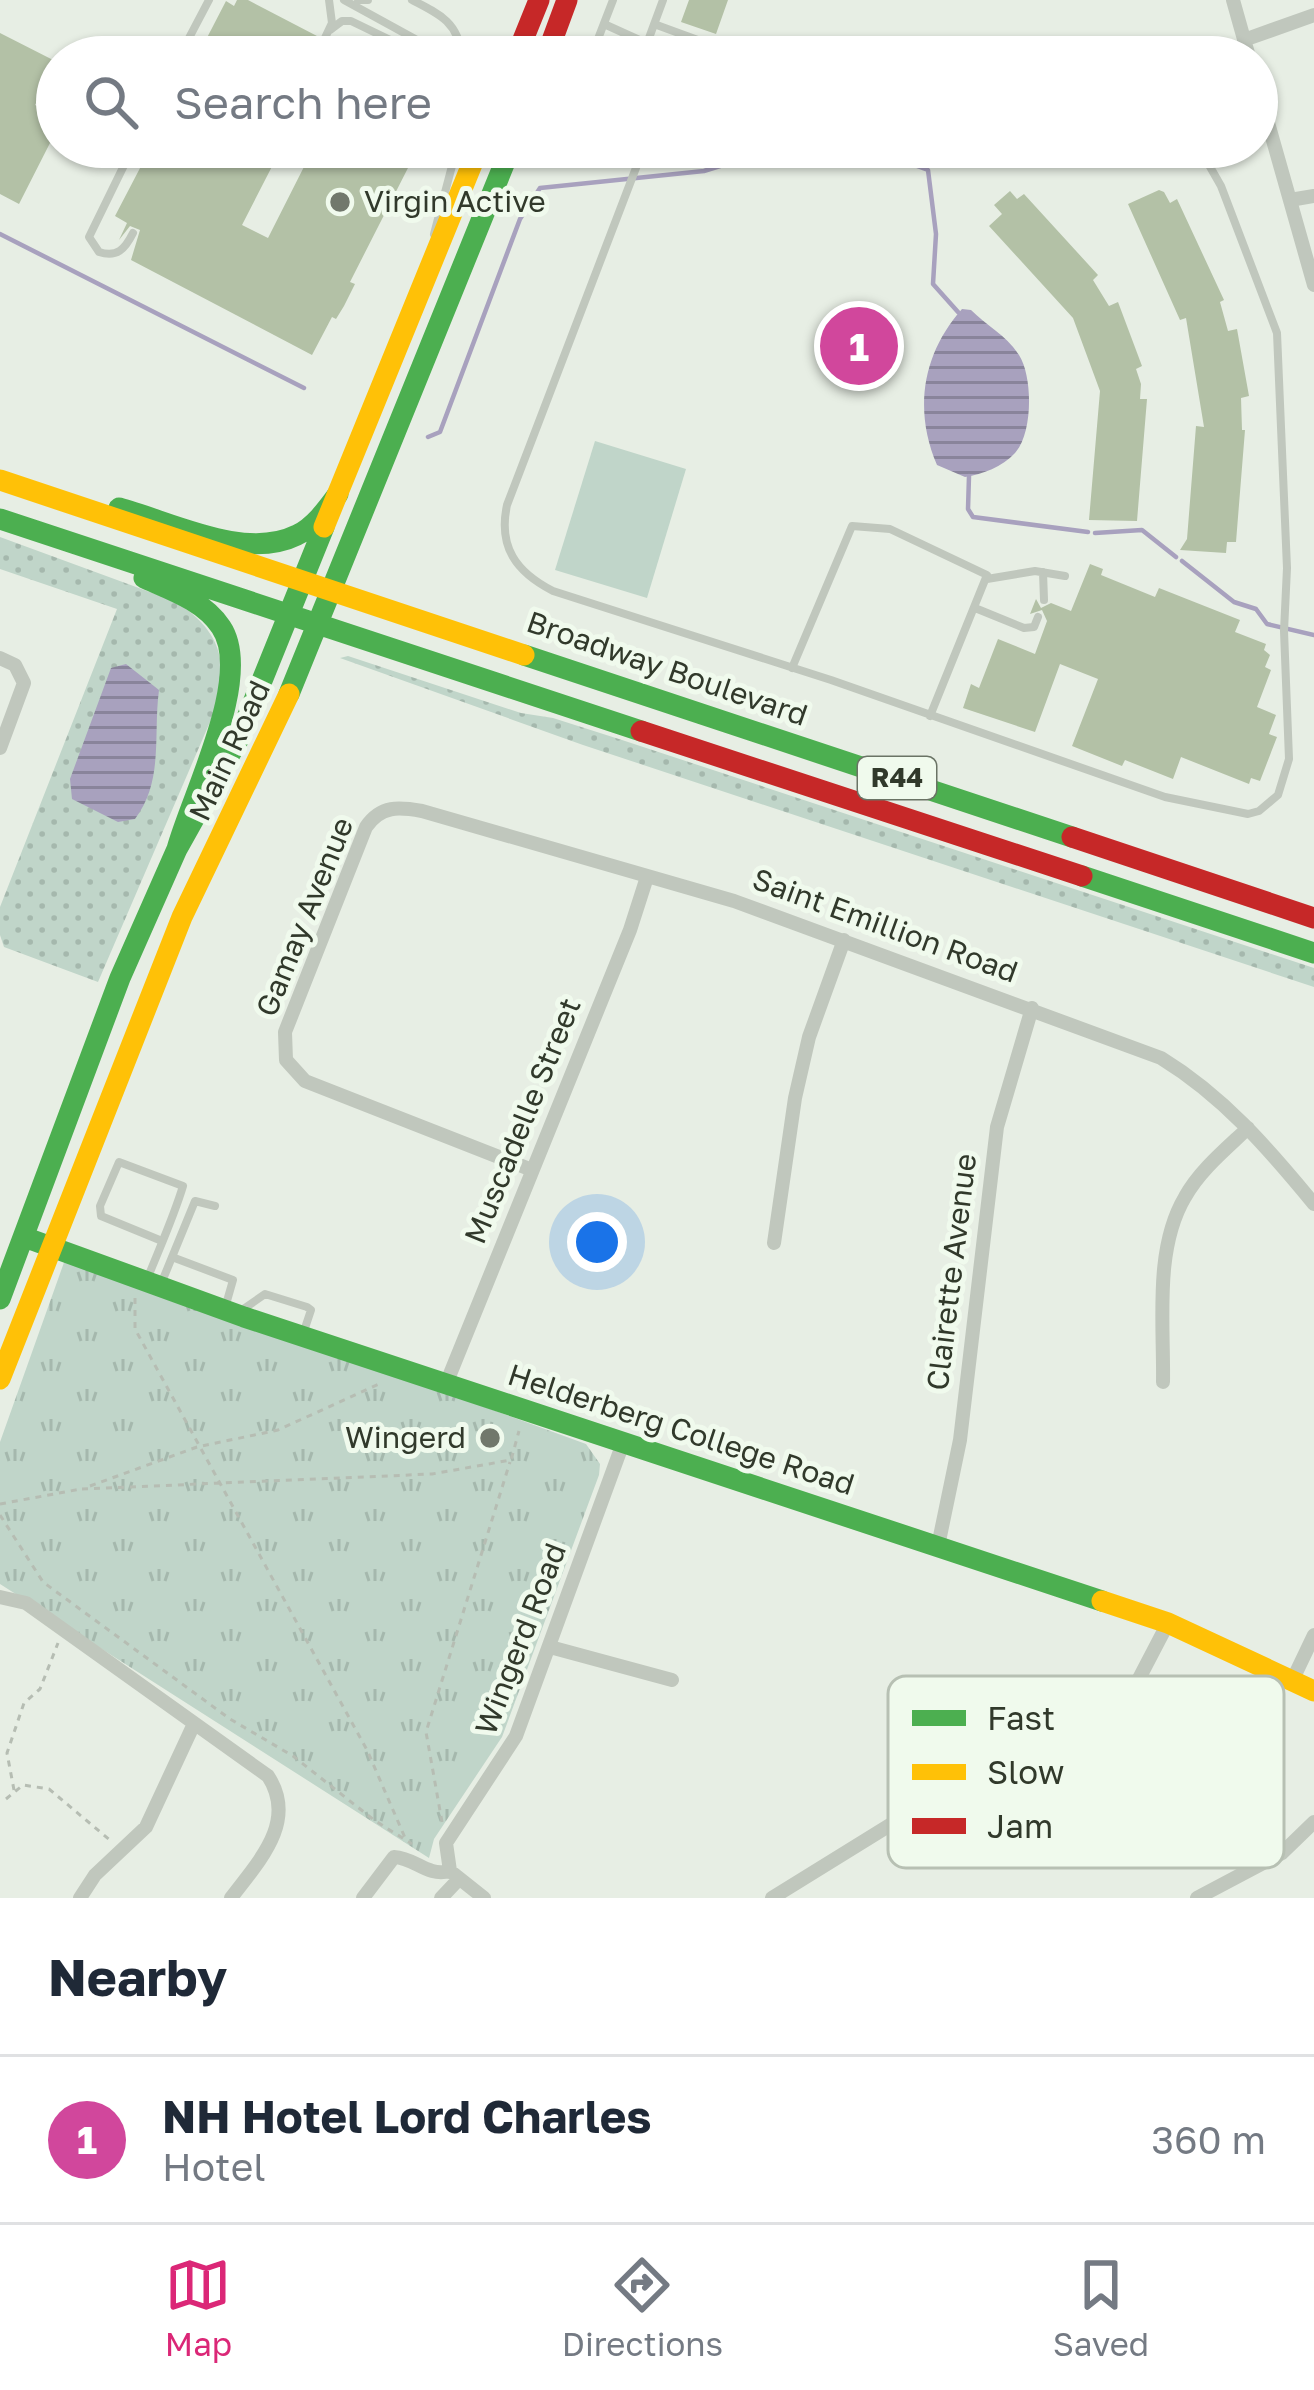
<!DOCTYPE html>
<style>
:root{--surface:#fff;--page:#f2f2f3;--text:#1f2937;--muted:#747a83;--line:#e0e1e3;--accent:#db2777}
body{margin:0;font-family:"Golos Text",sans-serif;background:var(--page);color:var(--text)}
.you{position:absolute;left:597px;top:1242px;width:42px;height:42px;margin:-30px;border:9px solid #fff;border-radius:50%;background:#1a73e8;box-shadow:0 0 0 18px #1a73e833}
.badge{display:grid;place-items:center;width:78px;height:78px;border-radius:50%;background:var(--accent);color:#fff;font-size:39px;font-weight:700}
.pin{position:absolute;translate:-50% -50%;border:6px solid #fff;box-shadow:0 3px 12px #0006}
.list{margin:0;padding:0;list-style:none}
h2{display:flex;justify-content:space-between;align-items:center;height:156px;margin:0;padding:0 48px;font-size:51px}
h2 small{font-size:39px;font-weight:400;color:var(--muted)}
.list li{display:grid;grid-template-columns:78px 1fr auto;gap:36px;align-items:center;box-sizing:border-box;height:168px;padding:0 48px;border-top:3px solid var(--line)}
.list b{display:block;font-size:45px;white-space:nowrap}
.list p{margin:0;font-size:39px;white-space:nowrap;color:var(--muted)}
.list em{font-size:39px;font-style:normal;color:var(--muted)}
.icon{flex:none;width:66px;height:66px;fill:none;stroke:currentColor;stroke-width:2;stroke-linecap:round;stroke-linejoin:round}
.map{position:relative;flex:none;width:1314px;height:1898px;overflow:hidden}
.search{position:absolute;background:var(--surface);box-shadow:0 3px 9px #0004;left:36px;right:36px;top:36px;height:132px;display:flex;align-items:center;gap:30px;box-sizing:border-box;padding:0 42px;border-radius:66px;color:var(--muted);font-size:45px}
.sheet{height:324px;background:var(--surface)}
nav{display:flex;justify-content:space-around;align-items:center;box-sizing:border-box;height:168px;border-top:3px solid var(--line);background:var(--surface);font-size:33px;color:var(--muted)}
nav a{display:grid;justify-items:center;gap:6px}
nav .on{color:var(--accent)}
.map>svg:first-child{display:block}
.grass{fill:url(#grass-dots)}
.park{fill:url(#park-tufts)}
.pitch{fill:#c0d5c9}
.water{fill:url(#water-rules)}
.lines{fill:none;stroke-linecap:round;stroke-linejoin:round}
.stream{stroke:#a8a1be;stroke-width:4.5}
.building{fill:#b3c1a6}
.path{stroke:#b6bdb3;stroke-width:3;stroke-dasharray:6 6;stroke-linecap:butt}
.lane{stroke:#c0c7bd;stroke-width:8}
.street{stroke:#c0c7bd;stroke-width:14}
.fast{stroke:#4caf50;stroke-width:21}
.slow{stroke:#ffc107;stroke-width:21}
.jam{stroke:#c62828;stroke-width:21}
.poi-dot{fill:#71786c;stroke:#f0faed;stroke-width:4.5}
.labels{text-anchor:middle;stroke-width:10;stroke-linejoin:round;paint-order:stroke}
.shield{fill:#f0faed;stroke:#6a7365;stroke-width:3}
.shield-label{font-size:27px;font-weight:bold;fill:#31392b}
.poi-label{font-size:30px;fill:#31392b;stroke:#f0faed;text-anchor:start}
.street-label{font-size:30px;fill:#31392b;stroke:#f0faed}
.key{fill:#f0faed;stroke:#b7c0b3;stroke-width:3}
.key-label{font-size:33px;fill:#31392b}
</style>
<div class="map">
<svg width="1314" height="1898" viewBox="0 0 1314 1898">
<defs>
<pattern id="grass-dots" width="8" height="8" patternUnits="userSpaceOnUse" patternTransform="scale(3)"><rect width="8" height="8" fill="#c0d5c9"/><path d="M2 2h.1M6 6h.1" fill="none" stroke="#a5b8ad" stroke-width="1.8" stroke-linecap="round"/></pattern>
<pattern id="park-tufts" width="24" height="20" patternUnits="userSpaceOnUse" patternTransform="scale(3)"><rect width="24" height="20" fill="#c0d5c9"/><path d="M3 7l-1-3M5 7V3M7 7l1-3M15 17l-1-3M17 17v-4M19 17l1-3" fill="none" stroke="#a5b8ad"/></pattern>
<pattern id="water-rules" width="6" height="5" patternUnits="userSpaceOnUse" patternTransform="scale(3)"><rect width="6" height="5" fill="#a8a1be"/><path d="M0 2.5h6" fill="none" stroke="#89849b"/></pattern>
</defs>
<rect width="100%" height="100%" fill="#e7eee4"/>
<path class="grass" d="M0 537 177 602C219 631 229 659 216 708L98 982 4 947 0 935V907L117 609 0 569Z
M348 656 521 713 553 718 622 740 1314 968V987L583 745 340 658Z"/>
<path class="park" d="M67 1254 586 1444 600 1464 599 1475 502 1737 434 1839 429 1858 0 1584V1442Z"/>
<path class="pitch" d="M595 441 686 469 647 598 555 570Z"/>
<path class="water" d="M962 309 971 310C986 325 1007 336 1019 355 1033 377 1033 433 1015 453 1002 467 983 474 965 477L937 465C913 409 923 353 962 309Z
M126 664 159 690C153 734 164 781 135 819L118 822 72 799 70 779 111 668Z"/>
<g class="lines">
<path class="stream" d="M865 147 928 170 936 234 933 284 958 312
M0 234 304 388
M428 437 440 432 520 219 540 188 704 171 781 147
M969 476 968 509 973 517 1088 532
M1095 533 1142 530 1176 557
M1182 561 1234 602 1256 609 1267 624 1314 635"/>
</g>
<path class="building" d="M237 0H248L317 36 308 57H197L226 1 234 6Z
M689 0H728L716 34 681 22Z
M0 33 57 62 35 105 57 116V146L50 143 19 204 0 194Z
M151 147H282L242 225 268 238 314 147H425L415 167 410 164 350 282 355 284 344 306 336 319 332 317 312 355 131 260 140 230 130 226 119 240 127 223 115 216Z
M1159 190 1164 192 1170 203 1177 199 1224 300 1220 302 1228 331 1237 329 1249 396 1241 398 1242 430H1245L1236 542H1227L1226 553 1180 550 1187 539 1196 426 1204 427 1186 318 1180 320 1128 204Z
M1010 191 1017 199 1024 194 1098 275 1093 280 1109 306 1118 302 1142 366 1136 369 1141 384 1140 399H1147L1137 521 1089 520 1100 391 1073 318 989 226 1002 214 994 205Z
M1090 564 1103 569 1101 575 1155 597 1159 588 1240 620 1235 632 1266 644 1264 650 1270 655 1265 667 1271 670 1257 707 1276 715 1269 734 1277 737 1260 781 1251 778 1249 784 1181 757 1173 779 1125 760 1122 766 1072 746 1098 679 1060 664 1035 732 963 708 971 684 979 688 998 639 1035 654 1047 621 1042 610 1030 614 1036 599 1041 608 1051 603 1071 611Z"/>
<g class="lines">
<path class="path" d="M135 1298V1329L367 1750 406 1840
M90 1486 197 1447 278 1430 379 1384
M82 1489 432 1474 511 1460 519 1431
M0 1504 81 1489
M0 1515 43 1582 230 1719 293 1756 374 1820 412 1844
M14 1790 7 1753 24 1703 40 1689 58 1643
M6 1799 23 1785 49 1789 111 1841
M442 1822 426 1732 510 1462"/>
<path class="lane" d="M344 0 437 51
M358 0H368
M412 0C440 14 459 23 462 57
M604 24 646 43
M654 24 706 43
M330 30 342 21H351L409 49 446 55
M179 57 209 0
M316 57 332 23 329 0
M591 57 613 0
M642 57 663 0
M610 147 639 160 669 147
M639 160 507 505C498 547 516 572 553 591L831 680 1165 797 1248 814 1259 811 1278 795 1289 759 1284 631 1287 568 1277 333 1221 186 1205 158 1185 148 1101 147
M133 233C125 249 117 258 99 252L89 237 133 147
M434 234 457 147
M1043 572 1044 600
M987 579 1035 571 1065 576
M975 608 1024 628 1034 627 1038 617
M792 668 852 526 890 529 987 575 930 716
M172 1257 233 1280 225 1308
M148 1277C160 1247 174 1216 183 1186L119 1162 100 1206 101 1216 162 1241
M161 1284 195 1201 215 1206
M242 1310 265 1294 307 1307 311 1310 304 1331"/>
<path class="street" d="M1233 0 1249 57
M1244 40 1314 15
M1257 84 1314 285
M1290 200 1314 196
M0 658 15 665 24 683 0 748
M532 1170 305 1081 286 1060 285 1032 366 827C381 805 399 807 422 811L734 901 1161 1058C1223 1096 1268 1148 1314 1204
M774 1243 795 1098 809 1037 844 940
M1163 1382C1164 1324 1154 1249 1185 1197 1200 1170 1226 1149 1248 1128
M446 1384 630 930 647 877
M938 1546 960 1440 997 1127 1032 1008
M0 1597 26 1603 268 1776C298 1822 258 1862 231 1898
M550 1647 672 1680
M1293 1679 1314 1635
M80 1898 95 1875 146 1827 193 1726
M363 1898 394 1857C416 1858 426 1877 450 1871
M441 1898 458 1880
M484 1898 450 1871 446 1843 516 1736 623 1443
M772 1898 911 1812 1108 1716 1132 1692 1168 1623
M1197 1898 1282 1853 1314 1822"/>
<path class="fast" d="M119 508C171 522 245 561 297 535 314 527 327 509 338 494
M0 519 641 731
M144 578C171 590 204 601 221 627 254 676 192 794 177 849
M524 655 1072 837
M289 694 511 147
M1082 876 1314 953
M24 1237 244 1317 1102 1601
M0 1299 120 978 177 849 238 740 324 527"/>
<path class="slow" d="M0 480 524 655
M324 527 479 147
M0 1379 182 917 289 694
M1102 1601 1168 1623 1314 1691"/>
<path class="jam" d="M516 57 539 0
M546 57 567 0
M641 731 1082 876
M1072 837 1314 918"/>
</g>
<g class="poi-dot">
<circle cx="340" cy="202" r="12"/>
<circle cx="490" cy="1438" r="12"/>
</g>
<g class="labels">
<rect class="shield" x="858" y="757" width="78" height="42" rx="9"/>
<g class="shield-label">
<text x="897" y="787">R44</text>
</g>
<g class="poi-label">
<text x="364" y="212">Virgin Active</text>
<text x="466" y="1448" text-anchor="end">Wingerd</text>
</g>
<g class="street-label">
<text transform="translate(667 669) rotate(19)" y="10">Broadway Boulevard</text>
<text transform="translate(230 751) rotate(-65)" y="10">Main Road</text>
<text transform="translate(305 917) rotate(-68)" y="10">Gamay Avenue</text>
<text transform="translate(885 926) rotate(20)" y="10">Saint Emillion Road</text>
<text transform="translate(523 1121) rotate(-68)" y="10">Muscadelle Street</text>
<text transform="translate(952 1272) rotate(-83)" y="10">Clairette Avenue</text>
<text transform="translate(681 1430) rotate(18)" y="10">Helderberg College Road</text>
<text transform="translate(521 1639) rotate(-69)" y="10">Wingerd Road</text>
</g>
</g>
<rect x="888" y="1676" width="396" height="192" rx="18" class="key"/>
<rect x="912" y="1710" width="54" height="16" fill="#4caf50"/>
<rect x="912" y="1764" width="54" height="16" fill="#ffc107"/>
<rect x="912" y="1818" width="54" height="16" fill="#c62828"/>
<g class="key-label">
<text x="987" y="1730">Fast</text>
<text x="987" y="1784">Slow</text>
<text x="987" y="1838">Jam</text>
</g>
</svg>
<div class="you"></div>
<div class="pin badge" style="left:859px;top:346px;background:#d1479c">1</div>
<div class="search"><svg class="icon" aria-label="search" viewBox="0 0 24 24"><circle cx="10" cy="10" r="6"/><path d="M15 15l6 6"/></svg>Search here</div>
</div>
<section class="sheet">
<h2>Nearby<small></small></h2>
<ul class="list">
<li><span class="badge" style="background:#d1479c">1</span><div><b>NH Hotel Lord Charles</b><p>Hotel</p></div><em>360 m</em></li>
</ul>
</section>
<nav>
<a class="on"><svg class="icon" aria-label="map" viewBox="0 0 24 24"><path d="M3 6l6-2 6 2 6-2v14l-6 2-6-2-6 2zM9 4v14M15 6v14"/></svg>Map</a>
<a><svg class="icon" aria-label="directions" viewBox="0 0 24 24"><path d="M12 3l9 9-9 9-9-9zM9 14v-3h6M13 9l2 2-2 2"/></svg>Directions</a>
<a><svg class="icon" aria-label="saved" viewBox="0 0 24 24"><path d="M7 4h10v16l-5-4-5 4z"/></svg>Saved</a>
</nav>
